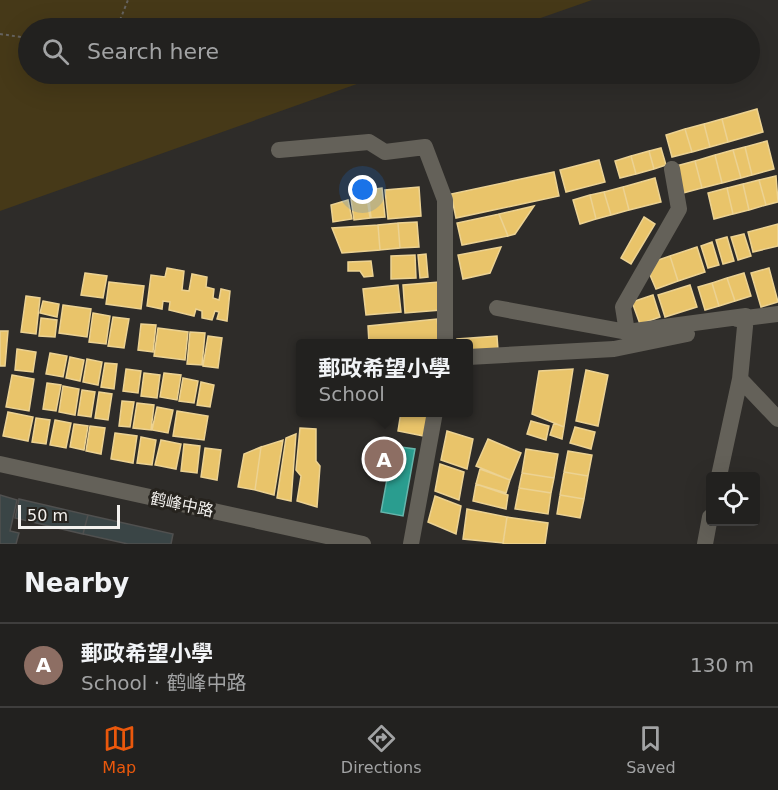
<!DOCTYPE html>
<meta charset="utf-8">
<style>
:root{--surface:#22211f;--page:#2e2e2c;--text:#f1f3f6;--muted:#a2a3a4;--line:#3f3e3d;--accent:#ea580c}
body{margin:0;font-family:"DejaVu Sans","Noto Sans SC",sans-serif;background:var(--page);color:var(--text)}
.controls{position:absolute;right:18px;bottom:18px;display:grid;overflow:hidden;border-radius:6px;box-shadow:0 6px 24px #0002}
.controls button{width:54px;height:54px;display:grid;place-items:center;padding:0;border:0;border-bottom:2px solid var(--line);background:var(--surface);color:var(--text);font:30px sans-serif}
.scale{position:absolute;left:18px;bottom:15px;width:102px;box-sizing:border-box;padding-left:6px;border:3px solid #f3f1ee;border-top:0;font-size:16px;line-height:21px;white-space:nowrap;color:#f3f1ee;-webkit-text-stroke:4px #26231e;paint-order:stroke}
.you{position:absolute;left:363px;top:190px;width:21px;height:21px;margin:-15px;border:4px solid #fff;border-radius:50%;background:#1a73e8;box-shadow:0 0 0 9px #1a73e833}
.badge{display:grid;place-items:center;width:39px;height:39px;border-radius:50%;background:var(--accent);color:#fff;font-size:20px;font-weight:700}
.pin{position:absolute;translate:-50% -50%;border:3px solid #fff;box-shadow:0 2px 6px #0006}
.popup{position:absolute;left:296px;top:339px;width:177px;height:78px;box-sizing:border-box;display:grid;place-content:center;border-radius:6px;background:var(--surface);filter:drop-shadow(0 2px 4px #0005);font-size:20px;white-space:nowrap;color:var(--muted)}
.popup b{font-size:22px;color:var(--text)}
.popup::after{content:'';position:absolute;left:50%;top:100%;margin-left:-12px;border:12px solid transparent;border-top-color:var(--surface)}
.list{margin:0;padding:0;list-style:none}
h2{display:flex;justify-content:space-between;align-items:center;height:78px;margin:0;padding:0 24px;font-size:26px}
h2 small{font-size:20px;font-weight:400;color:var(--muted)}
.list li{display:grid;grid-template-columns:39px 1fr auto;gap:18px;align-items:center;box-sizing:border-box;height:84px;padding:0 24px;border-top:2px solid var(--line)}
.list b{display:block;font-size:22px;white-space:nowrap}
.list p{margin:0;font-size:20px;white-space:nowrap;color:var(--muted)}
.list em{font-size:20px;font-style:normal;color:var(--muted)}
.icon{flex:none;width:33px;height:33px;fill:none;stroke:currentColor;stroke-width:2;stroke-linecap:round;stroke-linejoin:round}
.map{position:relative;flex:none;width:778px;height:544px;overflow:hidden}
.search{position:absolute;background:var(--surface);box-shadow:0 6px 24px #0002;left:18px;right:18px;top:18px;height:66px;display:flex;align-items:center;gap:15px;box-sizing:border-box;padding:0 21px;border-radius:33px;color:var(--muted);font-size:22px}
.sheet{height:162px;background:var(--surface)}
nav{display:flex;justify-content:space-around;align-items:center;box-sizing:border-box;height:84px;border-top:2px solid var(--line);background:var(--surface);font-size:16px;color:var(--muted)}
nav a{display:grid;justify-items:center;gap:3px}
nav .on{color:var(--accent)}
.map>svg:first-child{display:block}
.green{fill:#463918}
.homes{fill:#e9c46a;stroke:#ecd292;stroke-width:1.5}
.schools{fill:#2a9d8f;stroke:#66b6ac;stroke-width:1.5}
.building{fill:#3a4546;stroke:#50504f;stroke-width:1.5}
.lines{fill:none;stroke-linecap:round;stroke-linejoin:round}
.path{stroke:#66635f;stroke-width:2;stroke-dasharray:3 3;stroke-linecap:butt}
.minor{stroke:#646159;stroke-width:16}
.labels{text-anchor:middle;stroke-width:6;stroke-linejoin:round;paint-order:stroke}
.street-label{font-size:16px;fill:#f3f1ee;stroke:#26231e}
</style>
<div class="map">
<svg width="778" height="544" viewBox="0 0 778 544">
<rect width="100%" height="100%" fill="#2e2c29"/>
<path class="green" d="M0 0H592L512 28H28V74H385L0 211Z"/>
<path class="homes" d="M757 109 763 132 728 142 722 119Z
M722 119 728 142 710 147 704 124Z
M704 124 710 147 692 152 685 129Z
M685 129 692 152 672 157 666 135Z
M767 141 774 169 752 175 745 147Z
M745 147 752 175 741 178 733 150Z
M661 148 666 165 654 169 649 151Z
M733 150 741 178 722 183 715 155Z
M649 151 654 169 636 174 631 156Z
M715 155 722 183 702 188 695 161Z
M631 156 636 174 620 178 615 161Z
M599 160 605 182 566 192 560 170Z
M695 161 702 188 683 193 676 166Z
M554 172 559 196 456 218 451 194Z
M776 176 778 202 766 205 759 180Z
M655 178 661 202 629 210 623 187Z
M759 180 766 205 749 210 743 184Z
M743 184 749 210 733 214 727 188Z
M419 187 421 216 388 219 385 190Z
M623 187 629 210 611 215 604 192Z
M382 188 385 217 371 218 368 190Z
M727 188 733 214 714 219 708 193Z
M361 190H366L370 218 354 220 351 199Z
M604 192 611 215 596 219 590 195Z
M590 195 596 219 580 224 573 200Z
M348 200 352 219 333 222 331 205Z
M534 206 515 234 508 236 499 214Z
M499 214 508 236 462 245 457 223Z
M644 217 655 224 631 264 621 258Z
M417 222 419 247 400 248 398 223Z
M398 223 400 248 380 250 378 225Z
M778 224V246L753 252 748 232Z
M378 225 380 250 342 253 332 228Z
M744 234 751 256 738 260 731 237Z
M727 237 734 261 723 264 716 240Z
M712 242 719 265 708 268 701 246Z
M501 247 490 273 463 279 458 255Z
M697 247 705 272 678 281 670 256Z
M426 254 428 277 420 278 418 255Z
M415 255 416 278 391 279V256Z
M670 256 678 281 656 289 650 275 658 260Z
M371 261 373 276 364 277 360 271H348V262Z
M167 268 184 271 182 290 189 291 192 274 207 277 206 287 214 289 213 298 219 300 221 289 230 291 227 321 217 319 219 312 215 311 212 320 202 318V311L196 309 194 316 169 310 170 302 163 301 162 309 147 306 151 275 165 277Z
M769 268 778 302 761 307 751 273Z
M85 273 107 276 103 298 81 295Z
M744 273 751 296 735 301 727 278Z
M727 278 735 301 719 306 712 283Z
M109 282 144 286 141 309 106 304Z
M439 282 441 310 405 313 403 285Z
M712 283 719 306 705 310 698 287Z
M398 285 401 312 366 315 363 289Z
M690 285 697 307 665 317 658 295Z
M653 295 660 317 640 324 632 302Z
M26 296 40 298 36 334 21 332Z
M43 301 59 304 57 317 40 313Z
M63 305 91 309 87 337 59 333Z
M93 313 110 316 106 344 89 342Z
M113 317 129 319 124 348 108 346Z
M41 318 57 320 55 337 39 336Z
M437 319 440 344H369L368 326Z
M141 324 156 325 153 352 138 350Z
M158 328 188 332 185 360 154 356Z
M0 331H8L5 366H0Z
M190 332 205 333 202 365 187 364Z
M208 336 222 338 218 368 203 366Z
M497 336 498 350 468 353V344H457V339Z
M17 349 36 352 33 372 15 370Z
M50 353 67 356 63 377 46 374Z
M70 357 84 360 80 381 66 378Z
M87 359 102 362 98 385 83 382Z
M105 363 117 364 114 389 101 387Z
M126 369 141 371 138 393 123 391Z
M573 369 564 427 532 414 539 371Z
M586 370 608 375 598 426 576 421Z
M144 373 160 375 157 398 141 396Z
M164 373 181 375 177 400 160 397Z
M12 375 34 379 29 411 6 407Z
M183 378 198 381 194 403 179 401Z
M201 382 214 385 210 407 197 405Z
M47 383 61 385 56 411 43 409Z
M63 386 79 389 75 415 59 412Z
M82 390 95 392 91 417 78 415Z
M99 392 112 394 108 420 95 418Z
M122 401 134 402 130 427 119 426Z
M137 403 154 405 151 430 133 428Z
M157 407 173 410 168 433 152 430Z
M177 411 208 416 204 440 173 436Z
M8 412 33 417 28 441 3 436Z
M401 412H429L424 436 398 431Z
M36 418 50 420 46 444 32 442Z
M55 420 71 423 66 448 50 445Z
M531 421 549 426 546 440 527 434Z
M554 423 564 427 562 439 550 435Z
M74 424 88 426 84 450 70 447Z
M90 426 105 428 101 454 86 451Z
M575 427 595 432 591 449 570 443Z
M300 428 316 429V461L320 466 317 507 297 501 301 476 296 470Z
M447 431 473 439 467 469 441 460Z
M115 433 137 436 133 463 111 459Z
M296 434 291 501 277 498 286 438Z
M141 437 156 440 152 465 137 463Z
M488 439 521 453 510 480 476 466Z
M161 440 181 444 176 469 155 465Z
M283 440 274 495 255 490 261 447Z
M184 444 200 446 197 473 181 471Z
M261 447 255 490 238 487 244 454Z
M205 448 221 450 217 480 201 477Z
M526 449 558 454 554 478 522 473Z
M568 451 592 455 588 476 564 472Z
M440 464 464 472 459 500 435 491Z
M480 469 510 480 506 493 476 484Z
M564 472 588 476 584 499 560 495Z
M522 473 554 478 551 493 519 488Z
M476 484 508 495 506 509 473 501Z
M519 488 551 493 548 514 515 509Z
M560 495 584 499 580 518 557 514Z
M435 496 461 506 456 534 428 522Z
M467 509 507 517 503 543 463 539Z
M507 517 548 523 545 544H503Z"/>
<path class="schools" d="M393 446 415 449 403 516 381 512Z"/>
<path class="building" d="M0 495 17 500 10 531 19 533 16 544H0Z
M19 499 88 515 83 534 15 518Z
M88 515 173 534 171 544H128L83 534Z"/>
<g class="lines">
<path class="path" d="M104 28 120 20 128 0
M0 34 28 38"/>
<path class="minor" d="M279 150 369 142 385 152 425 147 445 200V344
M497 308 627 332 746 316 740 379 778 419
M737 319 778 314
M627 332 623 307 679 209 672 169
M468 357 614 349 687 334
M0 464 363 544
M719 476 740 379
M411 544 435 412
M705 544 710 517"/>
</g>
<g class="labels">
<g class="street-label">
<text transform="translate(182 504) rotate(12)" y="6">鹤峰中路</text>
</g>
</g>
</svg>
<div class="controls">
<button><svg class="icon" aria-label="locate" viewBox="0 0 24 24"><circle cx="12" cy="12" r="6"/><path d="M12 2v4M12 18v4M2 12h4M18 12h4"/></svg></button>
</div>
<div class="scale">50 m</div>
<div class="you"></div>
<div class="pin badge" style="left:384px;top:459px;background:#8d6e63">A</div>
<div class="popup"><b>郵政希望小學</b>School</div>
<div class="search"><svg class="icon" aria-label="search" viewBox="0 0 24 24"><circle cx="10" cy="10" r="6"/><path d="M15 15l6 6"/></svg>Search here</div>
</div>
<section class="sheet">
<h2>Nearby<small></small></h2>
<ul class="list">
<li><span class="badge" style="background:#8d6e63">A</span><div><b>郵政希望小學</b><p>School · 鹤峰中路</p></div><em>130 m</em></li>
</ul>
</section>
<nav>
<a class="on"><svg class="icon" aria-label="map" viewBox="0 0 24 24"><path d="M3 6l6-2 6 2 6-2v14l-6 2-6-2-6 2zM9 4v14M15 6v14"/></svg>Map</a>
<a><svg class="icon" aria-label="directions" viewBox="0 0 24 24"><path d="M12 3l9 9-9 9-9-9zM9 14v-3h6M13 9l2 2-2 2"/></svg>Directions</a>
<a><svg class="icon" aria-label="saved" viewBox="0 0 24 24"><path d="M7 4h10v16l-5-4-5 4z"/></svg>Saved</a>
</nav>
